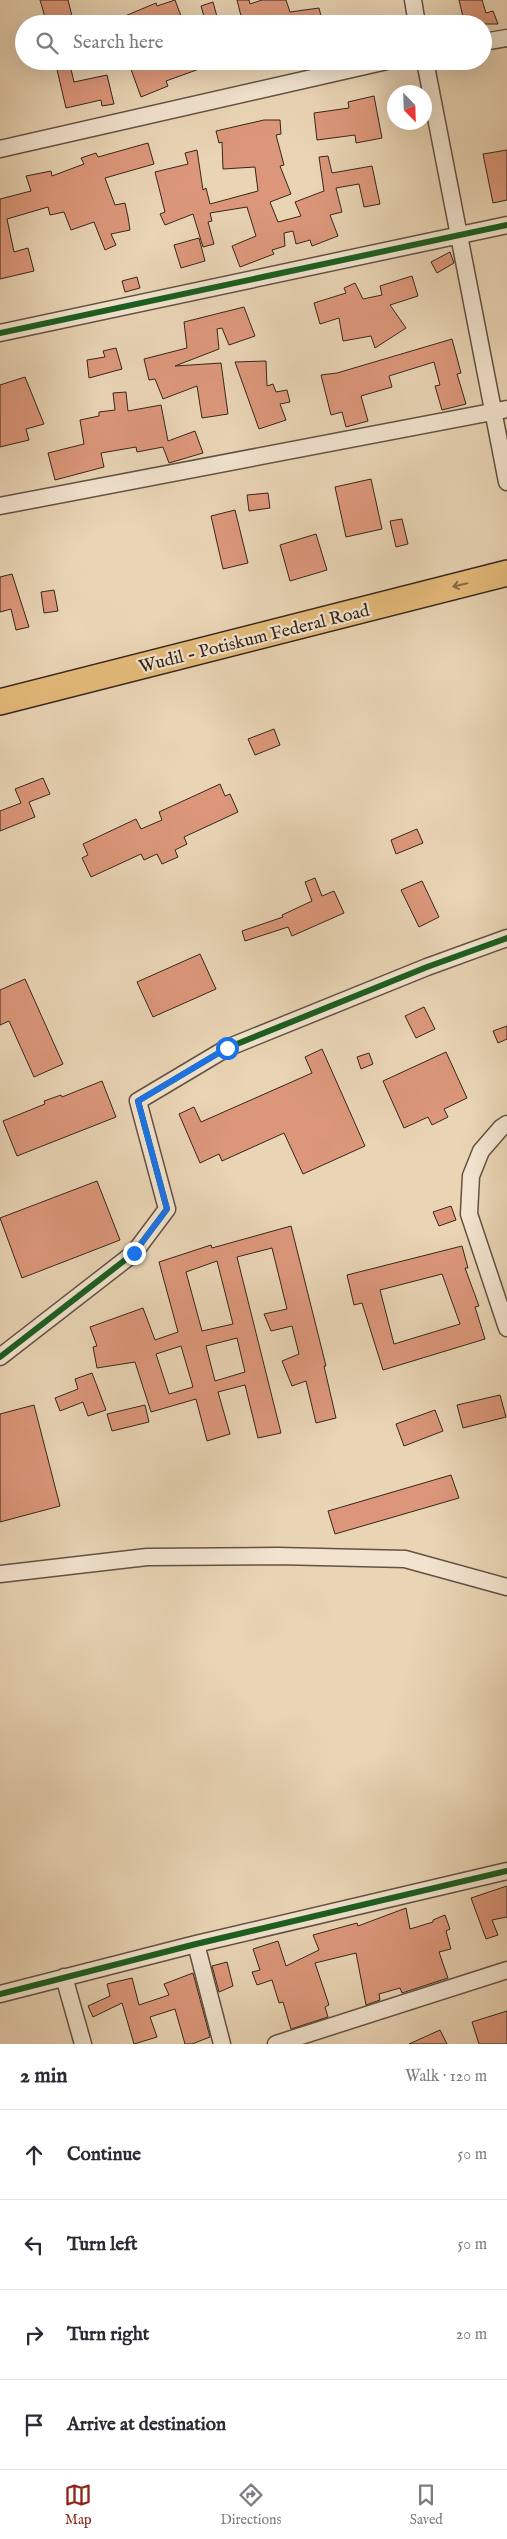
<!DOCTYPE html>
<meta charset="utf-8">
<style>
:root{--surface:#fff;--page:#f7f7f7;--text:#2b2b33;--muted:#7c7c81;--line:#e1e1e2;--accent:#8f2418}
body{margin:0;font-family:"IM FELL English",serif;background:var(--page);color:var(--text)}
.compass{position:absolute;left:387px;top:85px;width:45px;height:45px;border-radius:50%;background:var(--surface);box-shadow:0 5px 20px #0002;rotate:157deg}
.stop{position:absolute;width:15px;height:15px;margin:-11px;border:4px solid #1a73e8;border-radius:50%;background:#fff}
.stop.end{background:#1a73e8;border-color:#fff;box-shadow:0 1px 5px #0008}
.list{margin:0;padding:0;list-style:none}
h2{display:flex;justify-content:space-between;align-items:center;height:65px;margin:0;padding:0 20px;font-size:21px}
h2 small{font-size:16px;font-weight:400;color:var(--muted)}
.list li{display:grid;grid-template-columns:32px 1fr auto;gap:15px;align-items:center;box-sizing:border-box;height:90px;padding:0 20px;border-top:1px solid var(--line)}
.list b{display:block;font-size:19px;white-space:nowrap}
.list em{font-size:16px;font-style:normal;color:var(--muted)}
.icon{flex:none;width:28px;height:28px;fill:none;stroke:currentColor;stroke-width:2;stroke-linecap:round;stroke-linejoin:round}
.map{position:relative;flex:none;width:507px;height:2044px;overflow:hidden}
.search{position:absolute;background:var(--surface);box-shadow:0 5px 20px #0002;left:15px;right:15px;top:15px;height:55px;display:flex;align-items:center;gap:12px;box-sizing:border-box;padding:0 18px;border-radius:28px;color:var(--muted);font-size:19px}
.sheet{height:425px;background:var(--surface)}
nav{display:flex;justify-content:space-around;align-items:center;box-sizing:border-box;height:70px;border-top:1px solid var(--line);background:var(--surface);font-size:14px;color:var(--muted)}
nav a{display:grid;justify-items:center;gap:2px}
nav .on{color:var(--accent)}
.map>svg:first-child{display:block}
.building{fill:#dc977a;stroke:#37261d;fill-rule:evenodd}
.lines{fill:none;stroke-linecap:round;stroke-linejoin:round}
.minor-casing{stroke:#645243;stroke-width:19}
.primary-casing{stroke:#37261d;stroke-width:28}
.minor{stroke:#f1e3ce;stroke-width:16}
.primary{stroke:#e4ba7a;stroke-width:25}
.cycleway-casing{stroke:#f1e3ce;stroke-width:9}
.cycleway{stroke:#1b5e20;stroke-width:6}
.oneway{stroke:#856947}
.route{stroke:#1a73e8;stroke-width:6}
.labels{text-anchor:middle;stroke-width:4.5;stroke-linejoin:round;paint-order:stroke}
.street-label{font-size:18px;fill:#37261d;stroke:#f1e3ce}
</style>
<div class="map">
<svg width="507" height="2044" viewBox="0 0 507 2044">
<rect width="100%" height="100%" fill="#e9d4b4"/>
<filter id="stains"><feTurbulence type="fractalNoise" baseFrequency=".004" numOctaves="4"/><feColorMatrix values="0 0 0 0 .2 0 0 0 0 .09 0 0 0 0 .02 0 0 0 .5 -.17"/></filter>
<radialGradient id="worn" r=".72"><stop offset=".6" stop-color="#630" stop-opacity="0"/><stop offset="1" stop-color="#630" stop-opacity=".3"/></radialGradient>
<path class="building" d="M40 0H68L74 24H47Z
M175 0 181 16 160 24H106L156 3 157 6Z
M237 0H249L250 4 262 0H286L290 12 319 8 322 20 307 24H243Z
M459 0H482L486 13 493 11 498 24H462L464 21Z
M213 2 219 24H206L201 6Z
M55 61H69L74 82 107 75 114 104 102 106 101 100 66 108Z
M128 61H213V64L166 81 168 86 141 97Z
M374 96 382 138 356 143 355 135 317 140 314 113 349 108 348 102Z
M264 120H280L281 134 276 135 284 165 280 166 291 194 270 202 278 222 301 216 295 202 324 191 319 157 328 156 332 173 372 166 380 204 364 207 359 184 336 188 342 212 330 215 338 236 312 246 310 240 296 244 293 231 284 233 285 246 272 250 274 254 240 267 232 246 256 236 247 207 210 213 212 221 208 222 214 244 203 247 193 214 165 225 160 214 165 212 155 172 188 164 185 153 197 150 203 190 206 188 210 204 258 191 255 167 223 169 222 142 219 143 216 131Z
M148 143 154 164 105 178 115 205 125 203 128 217 130 230 111 234 116 245 105 250 94 222 71 230 64 212 50 215 48 207 7 219 14 252 28 248 34 271 0 279V199L31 191 26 176 51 171 52 176 84 164 81 158 96 153 98 157Z
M507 150V200L493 203 483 154Z
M199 238 205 261 181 268 174 245Z
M450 252 454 263 437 273 431 262Z
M412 276 418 296 390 305 406 328 375 348 371 336 343 341 339 318 320 324 314 303 346 293 344 288 355 283 363 299 382 295 380 286Z
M137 277 140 288 125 292 122 281Z
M244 307 255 336 229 345 222 328 217 329 219 349 175 366 221 363 228 414 202 418 197 386 163 399 155 379 149 380 144 359 187 348 184 322Z
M452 339 461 373 457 374 466 404 442 410 435 386 440 385 434 362 389 376 392 387 361 396 368 421 346 427 342 412 331 415 321 375 337 373Z
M116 348 122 369 89 378 87 360 105 357 103 351Z
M266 361 267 386 273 384 276 392 287 390 290 402 280 404 286 420 259 429 235 362Z
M25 377 44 424 26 429 29 440 0 447V385Z
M126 392 128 411 161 405 168 441 195 431 203 453 169 463 163 447 137 452 136 447 101 453 104 467 55 480 48 453 84 444 80 420 99 416V412L115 410 113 393Z
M371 479 382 529 346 537 335 487Z
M268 493 270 508 249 511 247 495Z
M235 510 248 563 223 569 211 516Z
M402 519 408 544 396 547 390 521Z
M316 534 327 570 290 581 280 545Z
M12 574 29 627 16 630 11 609 0 612V577Z
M54 590 58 611 44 613 41 592Z
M274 729 280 745 255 755 248 739Z
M43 778 50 794 29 802 35 817 0 831V811L21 803 15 789Z
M220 784 225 796 230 794 238 812 184 837 187 844 175 850 178 857 162 864 157 854 144 860 141 854 91 877 82 858 88 855 83 844 136 819 141 829 162 820 159 812Z
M417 829 423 843 396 854 391 840Z
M315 878 322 896 334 891 344 913 292 936 288 927 245 941 242 931 283 917 282 915 312 901 305 882Z
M422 881 439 917 419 927 401 890Z
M200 954 216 989 153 1017 137 982Z
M25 979 63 1064 34 1077 9 1021 0 1025V990Z
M424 1007 435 1029 416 1038 405 1016Z
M507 1026V1039L498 1043 493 1031Z
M322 1049 365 1146 303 1174 284 1133 222 1161 219 1154 200 1163 179 1114 194 1107 201 1122 312 1073 305 1057Z
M446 1052 467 1098 444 1109 448 1117 432 1125 428 1117 404 1128 383 1081Z
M369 1053 373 1064 361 1069 357 1057Z
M102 1081 116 1117 17 1156 3 1121 45 1104 44 1101 61 1095 62 1097Z
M97 1181 120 1240 22 1278 0 1218Z
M451 1206 456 1220 439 1226 433 1212Z
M291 1226 326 1366H324L336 1418 316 1423 306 1381 292 1386 282 1361 299 1354 292 1326 271 1331 264 1314 287 1309 272 1248 237 1257 281 1433 258 1438 245 1385 218 1392 230 1434 207 1441 196 1399 151 1412 135 1362 97 1368 93 1347 97 1346 90 1327 143 1308 155 1340 178 1332 159 1262 211 1245 212 1248ZM217 1261 233 1324 202 1331 186 1272ZM237 1338 245 1372 215 1381 206 1346ZM181 1346 193 1387 169 1394 156 1354Z
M462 1246 468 1268H465L479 1306 475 1307 485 1339 383 1370 362 1303 354 1305 347 1275ZM442 1274 460 1324 394 1344 380 1290Z
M92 1373 106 1410 88 1416 83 1402 60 1411 55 1398 78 1389 75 1379Z
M500 1395 506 1417 463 1428 457 1405Z
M34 1405 60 1506 0 1522V1414Z
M145 1405 149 1422 112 1431 107 1414Z
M435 1410 443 1431 404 1446 396 1424Z
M451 1475 459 1498 335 1534 328 1511Z
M507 1886V1917L492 1920 498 1935 486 1939 471 1898Z
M406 1908 410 1929 433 1922V1920L445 1915 450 1929 446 1931 451 1949 439 1952 448 1978 402 1993 400 1988 379 1994 380 2000 366 2005 356 1953 315 1963 329 2005 325 2007 328 2017 291 2029 283 2002 279 2003 272 1980 257 1985 252 1972 260 1970 253 1949 278 1941 286 1966 319 1950 313 1935 357 1923 358 1926Z
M227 1962 233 1986 219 1992 212 1966Z
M193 1973 210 2037 192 2044H185L175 2009 150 2017 157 2037 134 2044 122 2003 93 2017 88 2006 110 1996 107 1984 132 1978 139 2005 169 1995 164 1984Z
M507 2011V2044H479L472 2022Z
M440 2030 447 2044H409Z"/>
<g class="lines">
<defs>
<path id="minor" d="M413 0 417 24
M483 42 507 38
M425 61 507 482
M0 149 387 61
M0 333 507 225
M0 506 507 409
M507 1124 501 1128 481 1151 471 1176 469 1214 507 1328
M0 1357 134 1253 167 1209 138 1101 227 1048 427 967 507 938
M0 1574 147 1557 278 1556 405 1559 507 1587
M196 1944 222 2044
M64 1977 83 2044
M0 1994 196 1944 507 1871
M276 2044 507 1970"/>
<path id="primary" d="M0 702 507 573"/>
</defs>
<use href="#minor" class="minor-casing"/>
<use href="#primary" class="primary-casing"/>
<use href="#minor" class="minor"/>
<use href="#primary" class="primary"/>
<defs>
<path id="cycleway" d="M0 333 507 225
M0 1357 134 1253 167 1209 138 1101 227 1048 427 967 507 938
M0 1994 196 1944 507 1871"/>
</defs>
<use href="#cycleway" class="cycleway-casing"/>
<use href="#cycleway" class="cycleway"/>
</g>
<defs><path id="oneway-shaft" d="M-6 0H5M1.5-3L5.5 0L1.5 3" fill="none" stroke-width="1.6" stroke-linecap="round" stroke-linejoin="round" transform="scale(1.25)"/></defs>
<use class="oneway" href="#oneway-shaft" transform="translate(460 585) rotate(166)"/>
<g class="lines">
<path class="route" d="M134 1253 167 1209 138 1101 227 1048"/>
</g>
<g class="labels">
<g class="street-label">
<text transform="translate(254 638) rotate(-14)" y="6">Wudil - Potiskum Federal Road</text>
</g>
</g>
<rect width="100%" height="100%" filter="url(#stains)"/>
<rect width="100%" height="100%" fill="url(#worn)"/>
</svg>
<svg class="compass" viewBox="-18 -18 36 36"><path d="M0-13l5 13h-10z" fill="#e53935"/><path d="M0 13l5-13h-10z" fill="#7c7c81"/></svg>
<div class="stop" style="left:227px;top:1048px"></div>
<div class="stop end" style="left:134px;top:1253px"></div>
<div class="search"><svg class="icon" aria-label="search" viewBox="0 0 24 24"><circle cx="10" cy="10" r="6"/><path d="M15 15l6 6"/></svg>Search here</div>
</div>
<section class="sheet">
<h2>2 min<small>Walk · 120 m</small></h2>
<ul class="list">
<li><svg class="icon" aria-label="ahead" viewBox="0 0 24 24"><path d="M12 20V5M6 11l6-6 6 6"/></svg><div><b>Continue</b></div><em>50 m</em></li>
<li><svg class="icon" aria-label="left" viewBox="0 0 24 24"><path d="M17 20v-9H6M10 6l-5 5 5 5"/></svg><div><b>Turn left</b></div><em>50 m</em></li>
<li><svg class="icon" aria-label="right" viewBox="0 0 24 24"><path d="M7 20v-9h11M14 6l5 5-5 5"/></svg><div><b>Turn right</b></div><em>20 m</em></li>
<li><svg class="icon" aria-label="arrive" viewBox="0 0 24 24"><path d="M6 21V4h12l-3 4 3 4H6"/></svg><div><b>Arrive at destination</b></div></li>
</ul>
</section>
<nav>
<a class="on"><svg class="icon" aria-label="map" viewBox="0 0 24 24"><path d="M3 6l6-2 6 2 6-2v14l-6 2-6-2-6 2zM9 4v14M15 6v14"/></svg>Map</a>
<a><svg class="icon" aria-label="directions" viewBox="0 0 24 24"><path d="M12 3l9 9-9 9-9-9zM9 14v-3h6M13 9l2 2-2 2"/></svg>Directions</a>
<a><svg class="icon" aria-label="saved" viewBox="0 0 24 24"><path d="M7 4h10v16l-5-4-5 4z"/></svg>Saved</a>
</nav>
